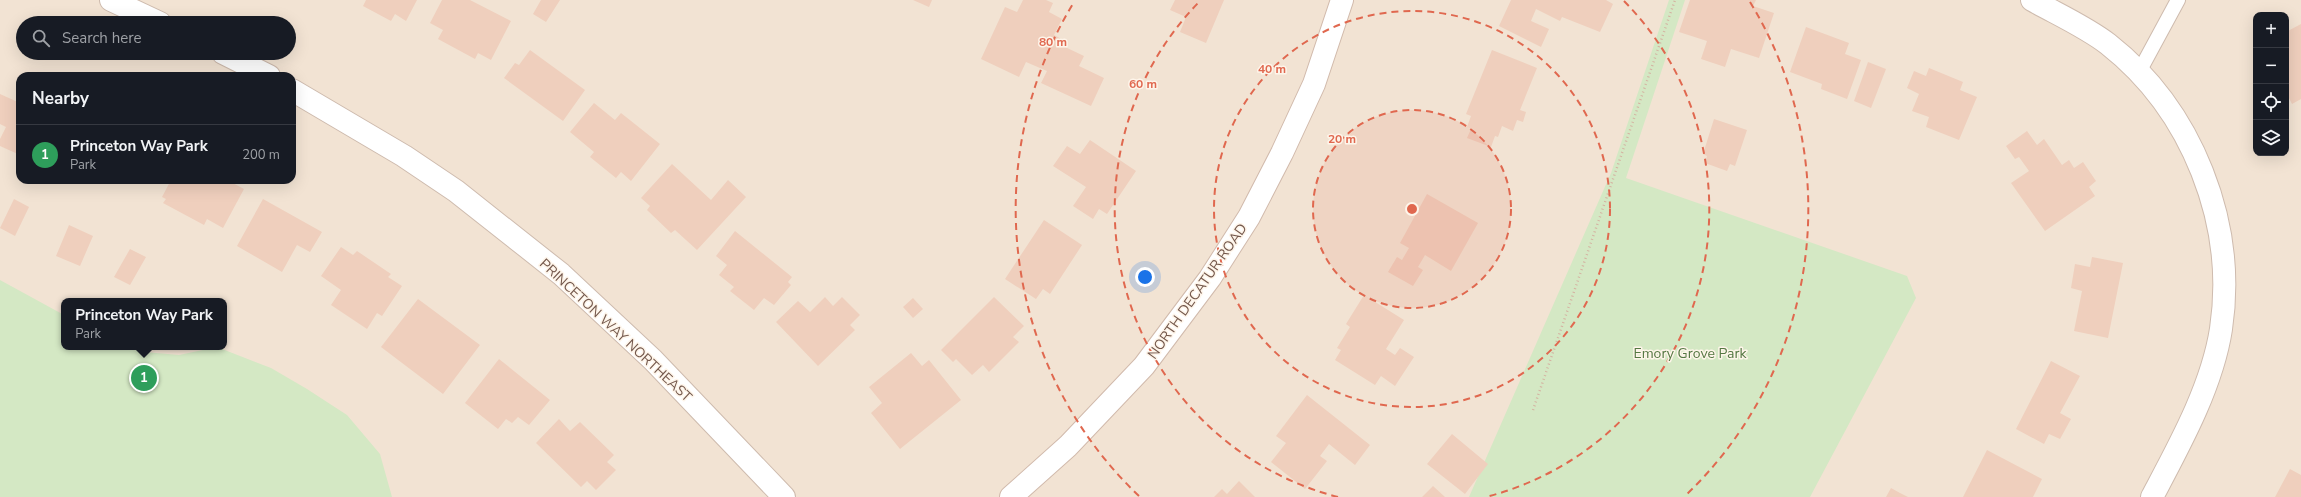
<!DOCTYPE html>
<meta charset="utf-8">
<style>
:root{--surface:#171b24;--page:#242831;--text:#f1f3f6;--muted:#9ea1a6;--line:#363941;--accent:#d93025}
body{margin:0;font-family:"Nunito Sans",sans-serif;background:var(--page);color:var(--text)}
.controls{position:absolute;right:12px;top:12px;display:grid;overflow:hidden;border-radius:8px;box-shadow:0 4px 16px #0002}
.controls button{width:36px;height:36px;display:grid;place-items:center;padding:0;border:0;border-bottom:1px solid var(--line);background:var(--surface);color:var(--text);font:20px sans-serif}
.you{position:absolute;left:1145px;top:277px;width:14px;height:14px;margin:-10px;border:3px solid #fff;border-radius:50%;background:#1a73e8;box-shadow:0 0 0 6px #1a73e833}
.badge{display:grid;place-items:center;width:26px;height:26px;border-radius:50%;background:var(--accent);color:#fff;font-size:13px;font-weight:700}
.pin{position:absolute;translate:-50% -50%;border:2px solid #fff;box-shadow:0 1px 4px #0006}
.popup{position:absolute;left:61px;top:298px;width:166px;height:52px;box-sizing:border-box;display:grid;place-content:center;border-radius:8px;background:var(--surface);filter:drop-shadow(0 1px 3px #0005);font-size:13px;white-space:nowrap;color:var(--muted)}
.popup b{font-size:15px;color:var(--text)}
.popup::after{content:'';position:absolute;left:50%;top:100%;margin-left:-8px;border:8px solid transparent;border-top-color:var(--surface)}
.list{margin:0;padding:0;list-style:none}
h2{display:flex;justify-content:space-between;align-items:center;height:52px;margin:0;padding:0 16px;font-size:17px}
h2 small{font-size:13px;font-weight:400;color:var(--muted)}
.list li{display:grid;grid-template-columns:26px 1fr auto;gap:12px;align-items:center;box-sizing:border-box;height:60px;padding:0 16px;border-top:1px solid var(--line)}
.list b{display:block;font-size:15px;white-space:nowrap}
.list p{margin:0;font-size:13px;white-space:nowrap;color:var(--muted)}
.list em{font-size:13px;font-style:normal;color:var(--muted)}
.icon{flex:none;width:22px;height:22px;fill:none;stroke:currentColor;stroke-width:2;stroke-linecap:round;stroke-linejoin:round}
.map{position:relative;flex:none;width:2301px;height:497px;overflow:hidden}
.search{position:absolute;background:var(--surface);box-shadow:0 4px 16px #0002;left:16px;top:16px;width:280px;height:44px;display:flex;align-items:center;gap:10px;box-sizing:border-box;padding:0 14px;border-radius:22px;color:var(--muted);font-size:15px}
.panel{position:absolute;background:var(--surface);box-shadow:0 4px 16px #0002;left:16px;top:72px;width:280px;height:112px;border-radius:12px}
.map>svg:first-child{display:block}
.residential{fill:#f2e3d3;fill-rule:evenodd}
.green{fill:#d4e8c4}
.building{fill:#efcfbd}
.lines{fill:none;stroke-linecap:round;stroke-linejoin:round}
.lane-casing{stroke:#cebbae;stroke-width:16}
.street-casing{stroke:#cebbae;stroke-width:24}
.secondary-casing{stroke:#d1baac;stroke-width:24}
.path{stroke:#d4b2a1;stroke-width:2.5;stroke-dasharray:1 3;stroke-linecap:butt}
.lane{stroke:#fff;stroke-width:14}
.street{stroke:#fff;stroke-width:22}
.secondary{stroke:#fff;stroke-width:22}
.ring{fill:none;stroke:#e0684f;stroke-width:2;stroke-dasharray:7 5}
.labels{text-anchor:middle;stroke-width:3;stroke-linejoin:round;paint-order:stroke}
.street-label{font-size:14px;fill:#73574b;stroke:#fef5ea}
.park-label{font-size:14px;fill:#557843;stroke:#fef5ea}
.centre{fill:#e0684f;stroke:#fef5ea;stroke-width:2}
.ring-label{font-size:12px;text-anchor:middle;font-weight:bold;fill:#e0684f;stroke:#fef5ea;stroke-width:3;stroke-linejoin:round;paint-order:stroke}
</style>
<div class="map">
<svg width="2301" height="497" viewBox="0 0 2301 497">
<rect width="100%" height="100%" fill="#fbf1e4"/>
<path class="residential" d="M0 0H2301V497H0ZM2256 15H2286V153H2256ZM23 23H289V53H23ZM20 76H292V180H20ZM64 301H224V347H64Z"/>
<path class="green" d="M1669 0H1685L1626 178 1907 276 1916 298 1810 497H1469L1611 173Z
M0 280 64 315V347H127L145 352 179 355 217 347 271 368 307 389 347 415 380 454 392 497H0Z"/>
<path class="building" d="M366 0H417L406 21 395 14 391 21 363 6Z
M442 0H470L511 21 491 60 478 53 475 59 438 39 443 30 430 23Z
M541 0H560L546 22 533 14Z
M913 0H932L929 7Z
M1023 0H1046L1053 3 1049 12 1062 19 1054 35 1067 42 1065 47 1084 56 1079 66 1104 78 1091 106 1041 83 1047 71 1026 62 1019 77 981 59 1005 7 1017 12Z
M1175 0H1224L1206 43 1180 32 1186 17 1170 10Z
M1511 0H1606L1613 4 1600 32 1562 17 1560 21 1536 9 1531 21 1549 29 1541 47 1499 26Z
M1690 0H1756L1753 6 1774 13 1759 58 1731 49 1725 67 1701 59 1707 41 1679 32Z
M2301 24V99L2292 104 2286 92V32Z
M1806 27 1849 43 1845 54 1861 60 1847 99 1821 89 1822 84 1790 72Z
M530 50 585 90 563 121 504 78 515 63 519 65Z
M1492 50 1537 68 1520 110 1526 112 1523 122 1517 120 1513 131 1502 126 1498 137 1495 136 1491 147 1467 138 1471 129 1467 127 1471 116 1466 114Z
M1868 62 1886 69 1871 108 1854 101Z
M1929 68 1963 82 1960 90 1977 97 1959 140 1926 127 1929 117 1912 111 1919 94 1907 88 1914 71 1926 76Z
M0 94 20 103V155L0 146V139L6 127 0 124Z
M594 103 615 120 621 113 660 144 631 181 621 172 616 178 590 157 594 152 570 132Z
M1714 119 1747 130 1735 166 1730 164 1727 171 1705 163 1707 156 1703 154Z
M2027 131 2037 145 2044 139 2062 165 2069 160 2074 168 2083 162 2096 181 2089 187 2095 196 2045 231 2011 183 2029 171 2019 157 2015 159 2006 146Z
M1090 140 1136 171 1107 214 1099 209 1093 219 1073 206 1086 187 1053 166 1067 146 1080 154Z
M672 164 711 200 728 180 746 197 697 250 675 230 671 233 647 210 650 206 641 198Z
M171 180H227L244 189 223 228 207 219 204 225 163 203 166 199 162 197Z
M1427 194 1478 223 1451 271 1425 255 1418 267 1423 270 1413 286 1388 272 1397 257 1402 260 1409 248 1400 243Z
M14 199 29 207 15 236 0 228Z
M263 199 322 232 310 252 297 245 282 272 237 246Z
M1044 220 1082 245 1050 294 1043 289 1036 299 1005 279Z
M69 225 93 236 80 266 56 256Z
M735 231 792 277 788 282 791 285 774 305 764 298 754 310 730 291 734 287 719 275 727 265 716 256Z
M341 247 353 255 357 251 391 274 388 277 402 286 382 316 377 313 367 329 331 305 341 290 321 276Z
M130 249 146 257 130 285 114 277Z
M2092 257 2123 263 2108 338 2074 331 2082 291 2071 288 2075 264 2090 267Z
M1364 295 1404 320 1386 349 1395 355 1400 348 1414 357 1395 386 1381 376 1375 385 1335 360 1341 350 1337 348 1350 327 1346 324Z
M825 297 833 306 842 297 860 315 850 325 855 330 818 366 776 322 798 301 810 312Z
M994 297 1024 326 1013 337 1019 342 989 372 983 365 972 375 956 359 953 362 941 350Z
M913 298 923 309 913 318 903 307Z
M418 299 480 345 443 394 381 347Z
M911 353 922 366 929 360 961 400 900 449 871 413 882 403 869 387Z
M499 359 550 400 529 425 518 417 512 423 506 419 498 429 465 403Z
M2051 361 2080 376 2060 413 2071 419 2060 439 2049 434 2044 444 2016 429Z
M1307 395 1370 445 1355 465 1329 444 1320 456 1327 461 1305 489 1271 462 1286 443 1276 436Z
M559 419 570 431 580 422 614 455 607 462 616 470 596 490 587 481 581 487 536 443Z
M1452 434 1488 464 1465 494 1427 464Z
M1987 450 2042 479 2033 497H1963Z
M2290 469 2301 475V497H2275Z
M1239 481 1255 497H1214L1222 489 1227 494Z
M1433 486 1445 497H1422Z
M1891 488 1900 493 1908 497H1886Z"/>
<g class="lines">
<defs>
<path id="lane" d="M2139 72 2178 0"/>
<path id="street" d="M111 0 160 23
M2032 0C2057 14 2086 27 2108 44 2192 110 2237 223 2221 329 2212 387 2179 446 2152 497
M223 53 269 76
M292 90 404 156 456 191 561 274 653 360 784 497"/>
<path id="secondary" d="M1011 497 1068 446 1144 366 1210 278 1249 217 1282 153 1314 84 1342 0"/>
</defs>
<use href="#lane" class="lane-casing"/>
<use href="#street" class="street-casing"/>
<use href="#secondary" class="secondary-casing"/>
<path class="path" d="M1533 410 1675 0"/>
<use href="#lane" class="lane"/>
<use href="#street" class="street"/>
<use href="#secondary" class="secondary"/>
</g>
<circle cx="1412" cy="209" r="99" fill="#e0684f" fill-opacity=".12"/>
<g class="ring">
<circle cx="1412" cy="209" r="99"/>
<circle cx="1412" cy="209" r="198"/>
<path d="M1338 497A297 297 0 0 1 1200 1M1624 1A297 297 0 0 1 1486 497"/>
<path d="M1139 496A396 396 0 0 1 1074 2M1750 2A396 396 0 0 1 1685 496"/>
</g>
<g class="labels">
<g class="street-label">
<text transform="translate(1197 291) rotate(-55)" y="5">NORTH DECATUR ROAD</text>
<text transform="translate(616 330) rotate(43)" y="5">PRINCETON WAY NORTHEAST</text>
</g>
<g class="park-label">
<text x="1690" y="358">Emory Grove Park</text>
</g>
</g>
<circle cx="1412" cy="209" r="6" class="centre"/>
<g class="ring-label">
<text x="1053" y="46">80 m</text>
<text x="1272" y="73">40 m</text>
<text x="1143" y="88">60 m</text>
<text x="1342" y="143">20 m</text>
</g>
</svg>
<div class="controls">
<button>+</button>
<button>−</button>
<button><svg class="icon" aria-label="locate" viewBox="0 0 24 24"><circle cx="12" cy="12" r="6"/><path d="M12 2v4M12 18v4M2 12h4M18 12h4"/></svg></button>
<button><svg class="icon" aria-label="layers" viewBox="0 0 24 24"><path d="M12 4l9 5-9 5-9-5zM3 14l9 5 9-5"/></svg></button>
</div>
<div class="you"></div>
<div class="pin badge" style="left:144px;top:378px;background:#2e9e5b">1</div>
<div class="popup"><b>Princeton Way Park</b>Park</div>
<div class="search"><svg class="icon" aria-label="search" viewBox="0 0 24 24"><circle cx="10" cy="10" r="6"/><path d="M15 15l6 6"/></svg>Search here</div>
<section class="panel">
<h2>Nearby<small></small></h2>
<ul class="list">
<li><span class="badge" style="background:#2e9e5b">1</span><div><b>Princeton Way Park</b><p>Park</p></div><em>200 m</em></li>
</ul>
</section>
</div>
